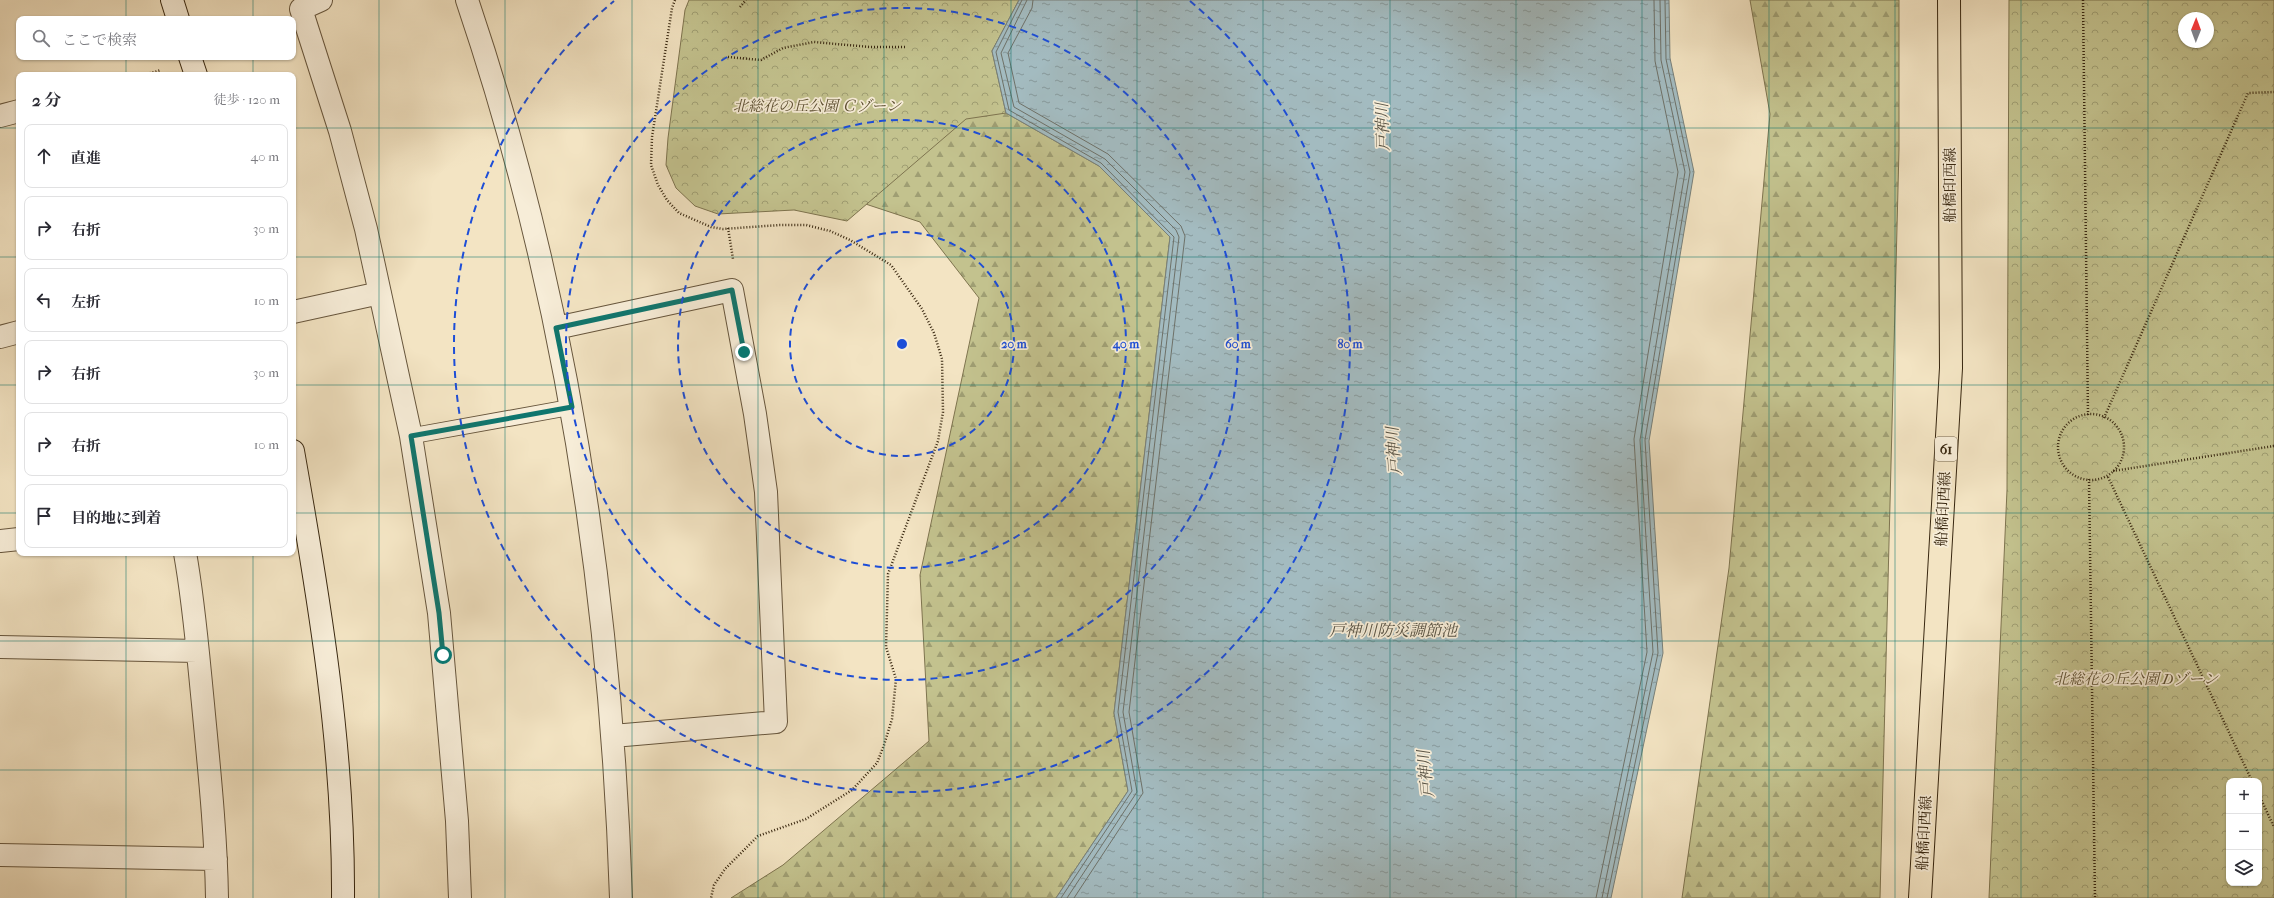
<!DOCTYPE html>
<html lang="ja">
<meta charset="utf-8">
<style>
:root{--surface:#fff;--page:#f7f7f7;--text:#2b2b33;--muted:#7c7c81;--line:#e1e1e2}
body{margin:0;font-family:"IM FELL French Canon","Noto Serif JP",serif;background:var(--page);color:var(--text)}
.controls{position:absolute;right:12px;bottom:12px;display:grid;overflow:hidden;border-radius:8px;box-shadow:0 1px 3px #0004}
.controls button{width:36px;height:36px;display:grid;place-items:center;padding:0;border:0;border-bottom:1px solid var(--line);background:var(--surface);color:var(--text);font:20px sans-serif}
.compass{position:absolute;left:2178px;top:12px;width:36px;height:36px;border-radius:50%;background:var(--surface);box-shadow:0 1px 3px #0004;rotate:1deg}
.stop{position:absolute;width:12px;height:12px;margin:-9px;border:3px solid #0f766e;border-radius:50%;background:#fff}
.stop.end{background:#0f766e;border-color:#fff;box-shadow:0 1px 4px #0008}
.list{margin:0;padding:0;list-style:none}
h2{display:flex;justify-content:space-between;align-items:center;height:52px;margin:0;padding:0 16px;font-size:17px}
h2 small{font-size:13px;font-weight:400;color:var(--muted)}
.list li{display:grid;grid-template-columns:26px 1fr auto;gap:12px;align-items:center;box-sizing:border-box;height:64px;margin:0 8px 8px;padding:0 8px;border:1px solid var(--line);border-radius:8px}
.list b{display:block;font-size:15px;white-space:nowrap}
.list em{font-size:13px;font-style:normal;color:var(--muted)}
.icon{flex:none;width:22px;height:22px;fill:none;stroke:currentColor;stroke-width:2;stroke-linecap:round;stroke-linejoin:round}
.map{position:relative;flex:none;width:2274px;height:898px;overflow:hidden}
.search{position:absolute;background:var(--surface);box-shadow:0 1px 3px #0004;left:16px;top:16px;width:280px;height:44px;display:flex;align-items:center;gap:10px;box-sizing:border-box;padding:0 14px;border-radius:8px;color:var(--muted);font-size:15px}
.panel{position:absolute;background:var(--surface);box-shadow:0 1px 3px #0004;left:16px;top:72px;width:280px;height:484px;border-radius:8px}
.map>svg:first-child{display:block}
.forest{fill:url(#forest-firs);stroke:#7e744f}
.park{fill:url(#park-crowns);stroke:#7e744f;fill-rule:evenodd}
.water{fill:url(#water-ripples);stroke:#78807a}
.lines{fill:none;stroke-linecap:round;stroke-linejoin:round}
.shore{stroke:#6e7168;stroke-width:1}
.lane-casing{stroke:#67563d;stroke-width:17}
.street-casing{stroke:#67563d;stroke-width:24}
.secondary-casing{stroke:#382710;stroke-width:24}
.primary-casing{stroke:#382710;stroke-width:24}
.path{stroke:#382710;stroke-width:2.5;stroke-dasharray:1 2;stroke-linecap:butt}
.lane{stroke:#f7edd8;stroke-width:15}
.street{stroke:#f7edd8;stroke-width:22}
.secondary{stroke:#f7edd8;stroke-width:22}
.primary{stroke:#f3e4c3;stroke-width:22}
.route{stroke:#0f766e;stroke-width:5}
.grid{fill:none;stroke:#0f766e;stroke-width:1;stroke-opacity:0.55}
.ring{fill:none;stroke:#1d4ed8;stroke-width:2;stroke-dasharray:7 5}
.labels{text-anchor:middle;stroke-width:3.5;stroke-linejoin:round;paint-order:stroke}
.shield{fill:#f7edd8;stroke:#71624c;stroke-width:1}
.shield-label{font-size:14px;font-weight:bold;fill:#382710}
.park-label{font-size:15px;font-style:italic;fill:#5b4e30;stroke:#f7edd8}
.street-label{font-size:15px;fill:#382710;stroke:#f7edd8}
.water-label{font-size:16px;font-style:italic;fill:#585345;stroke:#f7edd8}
.centre{fill:#1d4ed8;stroke:#f7edd8;stroke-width:2}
.ring-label{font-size:12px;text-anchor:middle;font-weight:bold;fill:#1d4ed8;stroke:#f7edd8;stroke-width:3.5;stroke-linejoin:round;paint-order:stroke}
</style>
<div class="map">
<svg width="2274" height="898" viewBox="0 0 2274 898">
<defs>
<pattern id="forest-firs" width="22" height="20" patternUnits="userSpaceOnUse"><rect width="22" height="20" fill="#c3c28e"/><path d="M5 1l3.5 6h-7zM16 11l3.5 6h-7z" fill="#9f9e73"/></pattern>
<pattern id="park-crowns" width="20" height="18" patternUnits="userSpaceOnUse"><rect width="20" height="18" fill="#c3c28e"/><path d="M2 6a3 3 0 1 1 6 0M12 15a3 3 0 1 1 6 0" fill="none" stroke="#9f9e73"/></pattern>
<pattern id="water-ripples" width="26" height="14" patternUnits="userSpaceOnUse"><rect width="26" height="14" fill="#a3bbc0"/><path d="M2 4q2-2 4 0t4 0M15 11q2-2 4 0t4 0" fill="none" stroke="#86989b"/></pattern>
</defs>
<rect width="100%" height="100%" fill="#f3e4c3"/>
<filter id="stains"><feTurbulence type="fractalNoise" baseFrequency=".005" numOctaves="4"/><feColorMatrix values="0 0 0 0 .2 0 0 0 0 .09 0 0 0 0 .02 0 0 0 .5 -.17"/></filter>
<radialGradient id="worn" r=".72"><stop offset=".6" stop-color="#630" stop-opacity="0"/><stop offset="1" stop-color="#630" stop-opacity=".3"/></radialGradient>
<path class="forest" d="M767 0H1019L992 51 1006 113 1099 166 1170 237 1114 713 1128 791 1056 898H731L783 865 929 741 920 575 979 298 920 222 799 182Z
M1750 0H1899V149L1880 898H1682L1729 568 1770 114Z"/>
<path class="park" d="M689 0H1019L992 51 1006 113 966 119 847 221 794 210 718 214 695 206 676 188 666 165 668 138 685 10Z
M2009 0H2274V898H1989L2007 490ZM2184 18H2208V42H2184ZM2229 781H2259V883H2229Z"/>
<path class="water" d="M1019 0H1669L1670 58 1694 172 1649 441 1663 653 1611 898H1056L1128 791 1114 713 1170 237 1099 166 1006 113 992 51Z"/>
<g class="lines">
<path class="shore" d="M1022 0 996 52 1009 110 1101 163 1174 237 1118 712 1132 791 1061 898
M1027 0 1001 53 1014 107 1105 159 1176 230 1179 237 1123 712 1137 792 1067 898
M1033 0 1032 8 1008 53 1019 103 1108 154 1181 226 1185 236 1129 712 1143 793 1074 898
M1596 898 1647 652 1634 439 1678 172 1655 61 1654 0
M1602 898 1653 652 1640 440 1685 172 1661 60 1660 0
M1607 898 1658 653 1645 440 1690 172 1666 59 1665 0"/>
<defs>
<path id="lane" d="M411 436 572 407"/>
<path id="street" d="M321 0 301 9 340 131 366 229 411 436 439 613 457 821 460 898
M467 0C565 289 611 593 621 898
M0 116 19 111
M293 312 380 293
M556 328 732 290 755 414 766 492 776 722 613 736
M0 337 19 332
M0 541 19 539
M185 553C194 603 198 654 203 704 209 768 216 833 217 898
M0 647 197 651
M0 855 216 859"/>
<path id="secondary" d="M172 0 178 19
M190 57 196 75
M293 451C319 598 344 748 343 898"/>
<path id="primary" d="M1920 898 1951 368 1949 0"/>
</defs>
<use href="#lane" class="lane-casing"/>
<use href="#street" class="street-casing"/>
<use href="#secondary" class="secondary-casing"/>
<use href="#primary" class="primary-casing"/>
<path class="path" d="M675 0 672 8 652 137 651 165 658 185 667 200 679 213 711 227 723 229 780 225H806L830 231 850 240 891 265 922 309 934 333 942 359 943 412 938 441 888 574 886 647 896 679 892 719 884 745 877 763 852 790 806 819 758 836 725 869 714 885 711 898
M2083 0 2088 415
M740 7 746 0
M728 57 761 60 783 48 814 42 870 47H906
M144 75 161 70
M728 228 733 259
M2058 447a33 33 0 1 1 66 0a33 33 0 1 1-66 0Z
M2104 418 2248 93 2274 92
M2113 471 2274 446
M2108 477 2252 781
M2089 479 2095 898
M2259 795 2274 827"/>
<use href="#lane" class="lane"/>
<use href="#street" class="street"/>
<use href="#secondary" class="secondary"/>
<use href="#primary" class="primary"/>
</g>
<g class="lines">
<path class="route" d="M443 655 439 613 411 436 572 407 556 328 732 290 744 352"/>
</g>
<path class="grid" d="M126 0V19M253 0V19M379 0V898M505 0V898M632 0V898M758 0V898M884 0V898M1011 0V898M1137 0V898M1263 0V898M1390 0V898M1516 0V898M1642 0V898M1769 0V898M1895 0V898M2021 0V898M2148 0V898M126 57V75M253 57V75M0 128H19M293 128H2274M0 257H19M293 257H2274M0 385H19M293 385H2274M0 513H19M293 513H2274M126 553V898M253 553V898M0 641H2274M0 770H2274"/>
<g class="ring">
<circle cx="902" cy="344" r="112"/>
<circle cx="902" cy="344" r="224"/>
<circle cx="902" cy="344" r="336"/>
<path d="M1190 1A448 448 0 1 1 614 1"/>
</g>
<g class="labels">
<rect class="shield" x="1935" y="437" width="22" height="24" rx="3"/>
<g class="shield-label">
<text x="1946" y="454">61</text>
</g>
<g class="park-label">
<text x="817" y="111">北総花の丘公園 Ｃゾーン</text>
<text x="2136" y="684">北総花の丘公園 Dゾーン</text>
</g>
<g class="street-label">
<text transform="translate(1950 185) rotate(-90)" y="5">船橋印西線</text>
<text transform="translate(1943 509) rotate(-87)" y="5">船橋印西線</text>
<text transform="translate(1924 833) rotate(-87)" y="5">船橋印西線</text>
</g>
<g class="water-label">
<text transform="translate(1382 127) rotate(-92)" y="6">戸神川</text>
<text transform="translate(1393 451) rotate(-94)" y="6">戸神川</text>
<text x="1393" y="636">戸神川防災調節池</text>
<text transform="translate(1425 774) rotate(-96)" y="6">戸神川</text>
</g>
</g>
<circle cx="902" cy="344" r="6" class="centre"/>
<g class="ring-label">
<text x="1014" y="348">20 m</text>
<text x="1126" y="348">40 m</text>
<text x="1238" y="348">60 m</text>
<text x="1350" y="348">80 m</text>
</g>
<rect width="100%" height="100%" filter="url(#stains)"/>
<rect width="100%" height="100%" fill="url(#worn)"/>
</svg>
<div class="controls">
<button>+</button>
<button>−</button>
<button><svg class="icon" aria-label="layers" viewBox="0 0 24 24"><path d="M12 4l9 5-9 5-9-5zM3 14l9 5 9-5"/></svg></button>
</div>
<svg class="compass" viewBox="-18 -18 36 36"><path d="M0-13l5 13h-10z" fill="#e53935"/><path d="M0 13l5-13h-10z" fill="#7c7c81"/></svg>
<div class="stop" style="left:443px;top:655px"></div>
<div class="stop end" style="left:744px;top:352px"></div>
<div class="search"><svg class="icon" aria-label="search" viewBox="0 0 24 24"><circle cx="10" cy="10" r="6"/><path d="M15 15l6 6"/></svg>ここで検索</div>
<section class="panel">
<h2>2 分<small>徒歩 · 120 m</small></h2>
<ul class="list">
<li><svg class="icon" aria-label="ahead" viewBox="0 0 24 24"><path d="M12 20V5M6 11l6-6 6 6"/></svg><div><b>直進</b></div><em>40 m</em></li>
<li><svg class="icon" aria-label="right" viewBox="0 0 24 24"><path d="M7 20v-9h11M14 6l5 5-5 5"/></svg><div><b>右折</b></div><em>30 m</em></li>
<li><svg class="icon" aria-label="left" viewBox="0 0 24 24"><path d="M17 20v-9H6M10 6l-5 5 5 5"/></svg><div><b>左折</b></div><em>10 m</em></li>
<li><svg class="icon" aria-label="right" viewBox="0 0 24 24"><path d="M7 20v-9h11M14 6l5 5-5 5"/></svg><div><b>右折</b></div><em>30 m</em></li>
<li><svg class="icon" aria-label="right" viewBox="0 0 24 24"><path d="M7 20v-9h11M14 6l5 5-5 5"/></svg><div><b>右折</b></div><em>10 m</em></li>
<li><svg class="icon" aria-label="arrive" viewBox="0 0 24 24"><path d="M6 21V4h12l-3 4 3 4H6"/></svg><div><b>目的地に到着</b></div></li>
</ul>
</section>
</div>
